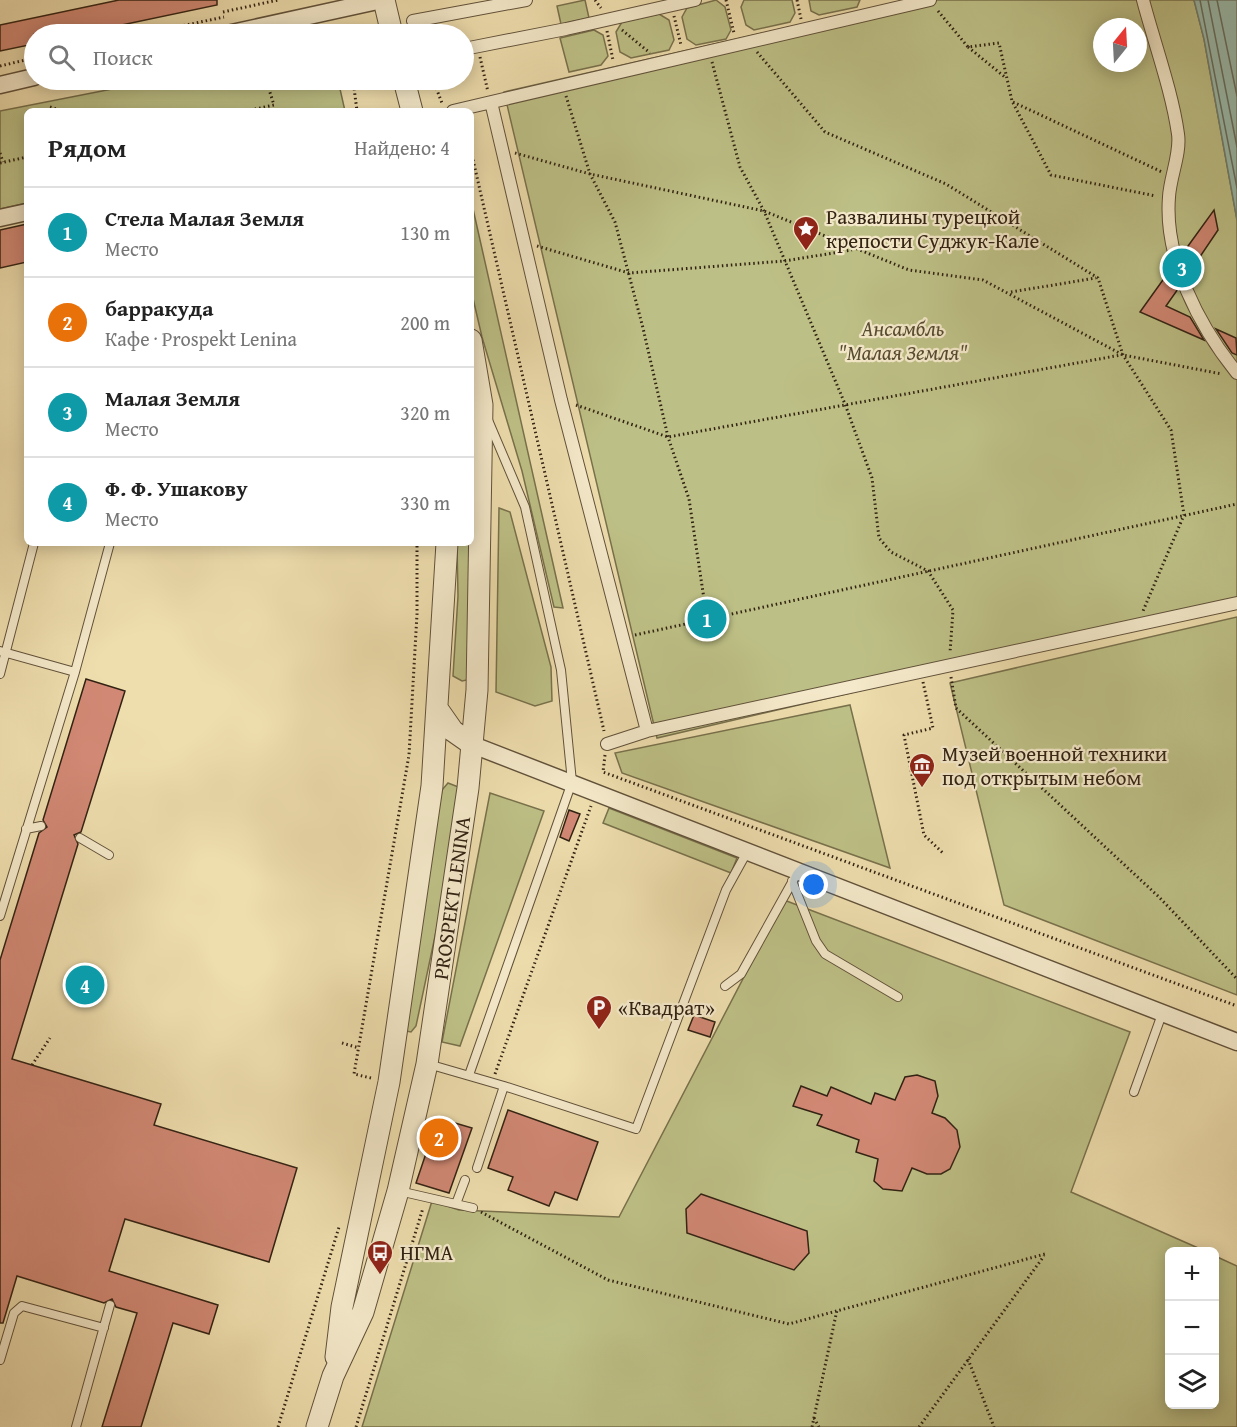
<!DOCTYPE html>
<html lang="ru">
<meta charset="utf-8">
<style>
:root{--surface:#fff;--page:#f2f2f2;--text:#222;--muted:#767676;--line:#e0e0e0;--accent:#d93025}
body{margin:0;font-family:"Gentium Book Plus",serif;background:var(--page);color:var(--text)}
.controls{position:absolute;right:18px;bottom:18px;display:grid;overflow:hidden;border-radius:9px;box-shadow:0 3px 15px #0003}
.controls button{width:54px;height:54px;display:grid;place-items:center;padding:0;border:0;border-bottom:2px solid var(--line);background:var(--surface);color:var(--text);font:30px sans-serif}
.compass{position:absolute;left:1093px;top:18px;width:54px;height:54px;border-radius:50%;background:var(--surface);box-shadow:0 3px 15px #0003;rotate:18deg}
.you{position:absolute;left:814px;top:885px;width:21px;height:21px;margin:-15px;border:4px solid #fff;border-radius:50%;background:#1a73e8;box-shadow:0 0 0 9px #1a73e833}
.badge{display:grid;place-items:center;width:39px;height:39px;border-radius:50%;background:var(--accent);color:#fff;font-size:20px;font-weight:700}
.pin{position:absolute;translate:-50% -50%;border:3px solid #fff;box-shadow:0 2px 6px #0006}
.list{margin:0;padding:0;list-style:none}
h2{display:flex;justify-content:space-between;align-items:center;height:78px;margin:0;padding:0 24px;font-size:26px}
h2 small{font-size:20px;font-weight:400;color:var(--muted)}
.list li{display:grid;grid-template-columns:39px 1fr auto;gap:18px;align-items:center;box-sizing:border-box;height:90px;padding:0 24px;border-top:2px solid var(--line)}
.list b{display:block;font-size:22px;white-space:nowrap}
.list p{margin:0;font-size:20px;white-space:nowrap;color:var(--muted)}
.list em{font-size:20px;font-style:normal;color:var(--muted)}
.icon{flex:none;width:33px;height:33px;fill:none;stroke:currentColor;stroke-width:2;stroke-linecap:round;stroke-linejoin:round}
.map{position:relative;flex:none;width:1237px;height:1427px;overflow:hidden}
.search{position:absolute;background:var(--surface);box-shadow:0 3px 15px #0003;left:24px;top:24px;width:450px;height:66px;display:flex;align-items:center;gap:15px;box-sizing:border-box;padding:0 21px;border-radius:33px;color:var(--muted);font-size:22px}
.panel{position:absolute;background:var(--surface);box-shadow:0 3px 15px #0003;left:24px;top:108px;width:450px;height:438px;border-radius:9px}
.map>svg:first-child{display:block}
.green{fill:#bdc086;stroke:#78714c;stroke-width:1.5;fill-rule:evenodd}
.water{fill:#99bbac;stroke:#707e6f;stroke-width:1.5}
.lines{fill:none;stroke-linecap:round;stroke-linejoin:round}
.shore{stroke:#666e60;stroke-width:1.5}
.building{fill:#d18874;stroke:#322213;stroke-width:1.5}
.service-casing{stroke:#61513a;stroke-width:10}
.pedestrian-casing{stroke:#61513a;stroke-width:14}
.minor-casing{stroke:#61513a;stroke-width:19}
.tertiary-casing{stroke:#61513a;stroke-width:23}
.path{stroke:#322213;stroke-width:3;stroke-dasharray:1.5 3;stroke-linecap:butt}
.service{stroke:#f4e9ca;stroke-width:8}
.pedestrian{stroke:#f4e9ca;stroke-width:12}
.minor{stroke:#f4e9ca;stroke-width:16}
.tertiary{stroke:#f4e9ca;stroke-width:21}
.labels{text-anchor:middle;stroke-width:4.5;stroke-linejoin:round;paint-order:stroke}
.poi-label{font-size:21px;fill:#322213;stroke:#f4e9ca;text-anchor:start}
.park-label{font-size:21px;font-style:italic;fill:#554a30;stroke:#f4e9ca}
.street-label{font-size:21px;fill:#322213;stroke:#f4e9ca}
</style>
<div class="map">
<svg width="1237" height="1427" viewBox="0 0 1237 1427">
<rect width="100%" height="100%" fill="#eeddad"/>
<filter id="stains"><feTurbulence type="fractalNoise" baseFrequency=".00333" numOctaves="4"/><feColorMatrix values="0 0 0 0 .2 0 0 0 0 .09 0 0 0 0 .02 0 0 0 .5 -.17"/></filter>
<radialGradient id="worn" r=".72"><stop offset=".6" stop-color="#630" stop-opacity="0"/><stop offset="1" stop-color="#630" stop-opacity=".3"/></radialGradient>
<path class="green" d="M585 0 589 18 561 24 557 6Z
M716 0 725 7 731 30 726 39 696 45 687 39 682 17 687 8Z
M744 0H792L795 13 790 22 754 30 746 25 741 7Z
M809 0H860L857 7 819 15 811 11Z
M908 0H1194L1204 39 1237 220V603L657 738 504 92ZM1102 27H1138V63H1102Z
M659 14 669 20 674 40 669 50 631 58 620 52 616 32 622 22Z
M594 30 603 35 608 56 601 65 569 72 560 38Z
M158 80H338L345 111H27V203L0 209V111Z
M471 200 563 608 554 607 522 471 482 337 471 290Z
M499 508 510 512 551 667 552 701 535 706 496 692Z
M457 543H471L472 679 462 681 453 676 458 596Z
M1237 617V995L1004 905 950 683Z
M850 705 890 868 622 773 615 753Z
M448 783 461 788 445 889 416 1026 411 1032 401 1030 442 790Z
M490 793 544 811 460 1046 442 1042Z
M609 808 737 858 731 873 603 823Z
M784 900 1130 1032 1071 1192 1205 1251 1170 1252V1404H1214L1215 1256 1237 1266V1427H362L432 1201 459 1210 619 1217Z"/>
<path class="water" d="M1194 0H1237V220L1204 39Z"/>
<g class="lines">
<path class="shore" d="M1200 0 1237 188
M1208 0 1237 147
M1217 0 1237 96"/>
</g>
<path class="building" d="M119 0H217V5L79 34H34V44L0 51V25Z
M1214 210 1218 230 1189 273 1183 253Z
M27 224V262L0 268V230Z
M1170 270 1178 289 1166 306 1190 317 1204 340 1140 312Z
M1216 329 1236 338 1237 355 1232 353Z
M86 679 125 691 81 832 74 835 78 844 12 1059 161 1104 154 1125 297 1168 269 1262 125 1219 109 1271 218 1305 209 1334 173 1323 141 1427H102L137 1313 116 1307 112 1299 104 1303 17 1276 3 1323H0V960L39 833 47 827 43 820Z
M569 810 580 814 569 841 560 837Z
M694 1015 715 1022 710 1037 688 1030Z
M917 1075 935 1081 938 1096 932 1113 945 1118 957 1130 960 1147 950 1169 941 1174H927L912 1168 902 1191 883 1189 874 1181 878 1159 856 1152 859 1140 817 1125 822 1115 793 1106 801 1086 827 1096 831 1087 871 1104 875 1093 895 1100 905 1077Z
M508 1110 598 1142 577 1200 555 1192 549 1206 508 1190 513 1177 488 1168Z
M438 1118 472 1128 449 1193 416 1183Z
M701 1194 807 1231 809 1253 794 1270 687 1233 686 1209Z"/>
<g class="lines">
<defs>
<path id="service" d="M0 651 75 672
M0 674 34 543
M26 829 41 826
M80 838 109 855
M792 881 816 941 825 954 898 997
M0 916 75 672 110 543
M725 986 741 974 795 877
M428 1064 504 1086
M469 1075 572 782 561 670 525 507 488 420
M1134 1092 1162 1014
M477 1168 504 1086 636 1129 726 890 747 852
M399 1191 473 1208
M456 1204 465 1180
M0 1360 14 1313 22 1306 104 1328
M76 1427 110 1305"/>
<path id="pedestrian" d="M1143 0C1154 42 1172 91 1178 134 1181 153 1170 177 1169 197 1164 259 1199 326 1237 373
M413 21 526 0
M464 49 566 29 695 0
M491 102 561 400 647 731
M453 111 930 0
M607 744 647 731 1237 603"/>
<path id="minor" d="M227 34 382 0
M0 85 34 77
M0 218 27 212
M473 745 1237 1042"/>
<path id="tertiary" d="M384 0 392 34
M404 80 412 111
M439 711 453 731 473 745
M336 1357 342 1307 389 1082 432 786 447 543
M317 1427 333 1376 363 1312 398 1191 427 1064 468 788 477 690 482 405 471 340"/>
</defs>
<use href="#service" class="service-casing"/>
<use href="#pedestrian" class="pedestrian-casing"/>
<use href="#minor" class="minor-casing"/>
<use href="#tertiary" class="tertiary-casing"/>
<path class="path" d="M595 0 601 8
M726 0 734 33
M797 0 801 19
M938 11 968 47 999 43 1012 101 1051 175 1156 196
M223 12 278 0
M674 16 681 45
M622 30 650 53
M607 31 613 60
M144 34 224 17
M968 47 1006 78
M757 52 825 132 946 184 1098 278 1123 355 1171 430 1184 515 1143 611
M480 57 488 92
M712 62 740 167 764 211 845 404 872 478 879 538 891 552 928 571 953 610 950 653
M0 66 34 58
M353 80 357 111
M433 80 442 103
M566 96 590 174 615 222 643 328 668 437 689 499 707 619
M1013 102 1162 172
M50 107 63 111
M246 111 274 105 266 80
M471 151 604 731
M0 153 3 162
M515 153 590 174 764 211 909 270 983 280 1123 355 1222 374
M0 163 27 157
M537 246 629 273 784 261 852 250
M1011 292 1096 278
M576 405 668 437 1121 355
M635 635 1237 504
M951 677 956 708 1159 897 1237 979
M923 682 933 728 904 735 924 835 944 854
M605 755 603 772 1237 1006
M342 1043 359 1048
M32 1065 50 1038
M495 1074 591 806
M371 1078 354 1074 409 755 417 614V543
M481 1212 608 1280 789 1324 1045 1254
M968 1359 994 1427
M814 1418 819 1427
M278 1427 339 1227
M356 1427 423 1208
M812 1427 837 1310
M919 1427 1044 1256"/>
<use href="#service" class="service"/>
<use href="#pedestrian" class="pedestrian"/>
<use href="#minor" class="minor"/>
<use href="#tertiary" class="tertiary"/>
</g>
<defs>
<symbol id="sight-pin" viewBox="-11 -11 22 30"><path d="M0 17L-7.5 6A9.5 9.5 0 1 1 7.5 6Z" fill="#8f2418" stroke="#f4e9ca"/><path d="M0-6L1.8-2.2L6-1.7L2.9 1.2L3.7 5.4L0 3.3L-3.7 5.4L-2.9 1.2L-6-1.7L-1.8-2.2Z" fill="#fff"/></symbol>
<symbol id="museum-pin" viewBox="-11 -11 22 30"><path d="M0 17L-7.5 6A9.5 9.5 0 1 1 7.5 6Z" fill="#8f2418" stroke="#f4e9ca"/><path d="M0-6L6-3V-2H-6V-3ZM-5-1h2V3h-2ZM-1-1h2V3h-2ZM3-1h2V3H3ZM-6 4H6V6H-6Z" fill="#fff"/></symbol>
<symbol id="parking-pin" viewBox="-11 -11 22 30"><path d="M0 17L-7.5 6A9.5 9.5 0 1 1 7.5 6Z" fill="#8f2418" stroke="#f4e9ca"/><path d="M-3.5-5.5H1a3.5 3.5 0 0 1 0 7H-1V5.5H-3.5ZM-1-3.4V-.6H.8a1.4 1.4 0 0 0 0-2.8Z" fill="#fff"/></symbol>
<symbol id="bus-pin" viewBox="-11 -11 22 30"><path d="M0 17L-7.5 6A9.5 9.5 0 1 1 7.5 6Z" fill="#8f2418" stroke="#f4e9ca"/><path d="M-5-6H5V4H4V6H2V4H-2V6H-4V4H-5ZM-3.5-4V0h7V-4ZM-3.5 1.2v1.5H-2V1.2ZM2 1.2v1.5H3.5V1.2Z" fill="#fff"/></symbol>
</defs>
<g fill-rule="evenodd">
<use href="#sight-pin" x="791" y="214" width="30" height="40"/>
<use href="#museum-pin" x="907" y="751" width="30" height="40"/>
<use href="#parking-pin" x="584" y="993" width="30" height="40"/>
<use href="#bus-pin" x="365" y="1238" width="30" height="40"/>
</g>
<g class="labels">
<g class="poi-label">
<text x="826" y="224">Развалины турецкой<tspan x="826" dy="24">крепости Суджук-Кале</tspan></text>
<text x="942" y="761">Музей военной техники<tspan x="942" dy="24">под открытым небом</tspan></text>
<text x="618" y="1015">«Квадрат»</text>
<text x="400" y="1260">НГМА</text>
</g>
<g class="park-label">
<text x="903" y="336">Ансамбль<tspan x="903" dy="24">"Малая Земля"</tspan></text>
</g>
<g class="street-label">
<text transform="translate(452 898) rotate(-82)" y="7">PROSPEKT LENINA</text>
</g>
</g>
<rect width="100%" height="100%" filter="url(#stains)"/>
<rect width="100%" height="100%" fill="url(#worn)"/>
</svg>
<div class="controls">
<button>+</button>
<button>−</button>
<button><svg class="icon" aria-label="layers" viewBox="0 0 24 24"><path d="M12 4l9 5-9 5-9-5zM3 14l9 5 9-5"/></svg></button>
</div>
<svg class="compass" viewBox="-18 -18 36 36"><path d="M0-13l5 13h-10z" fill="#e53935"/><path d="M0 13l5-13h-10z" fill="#767676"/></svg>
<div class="you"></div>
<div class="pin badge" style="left:707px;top:619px;background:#0f9aa8">1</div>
<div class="pin badge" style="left:439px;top:1138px;background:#e8710a">2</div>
<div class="pin badge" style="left:1182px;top:268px;background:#0f9aa8">3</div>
<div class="pin badge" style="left:85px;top:985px;background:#0f9aa8">4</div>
<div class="search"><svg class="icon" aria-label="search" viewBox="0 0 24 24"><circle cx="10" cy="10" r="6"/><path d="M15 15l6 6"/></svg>Поиск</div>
<section class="panel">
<h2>Рядом<small>Найдено: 4</small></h2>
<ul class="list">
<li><span class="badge" style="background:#0f9aa8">1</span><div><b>Стела Малая Земля</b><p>Место</p></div><em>130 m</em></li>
<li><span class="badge" style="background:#e8710a">2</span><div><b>барракуда</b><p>Кафе · Prospekt Lenina</p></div><em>200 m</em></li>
<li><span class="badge" style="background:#0f9aa8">3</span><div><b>Малая Земля</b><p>Место</p></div><em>320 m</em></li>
<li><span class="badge" style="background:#0f9aa8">4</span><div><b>Ф. Ф. Ушакову</b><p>Место</p></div><em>330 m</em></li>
</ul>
</section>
</div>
